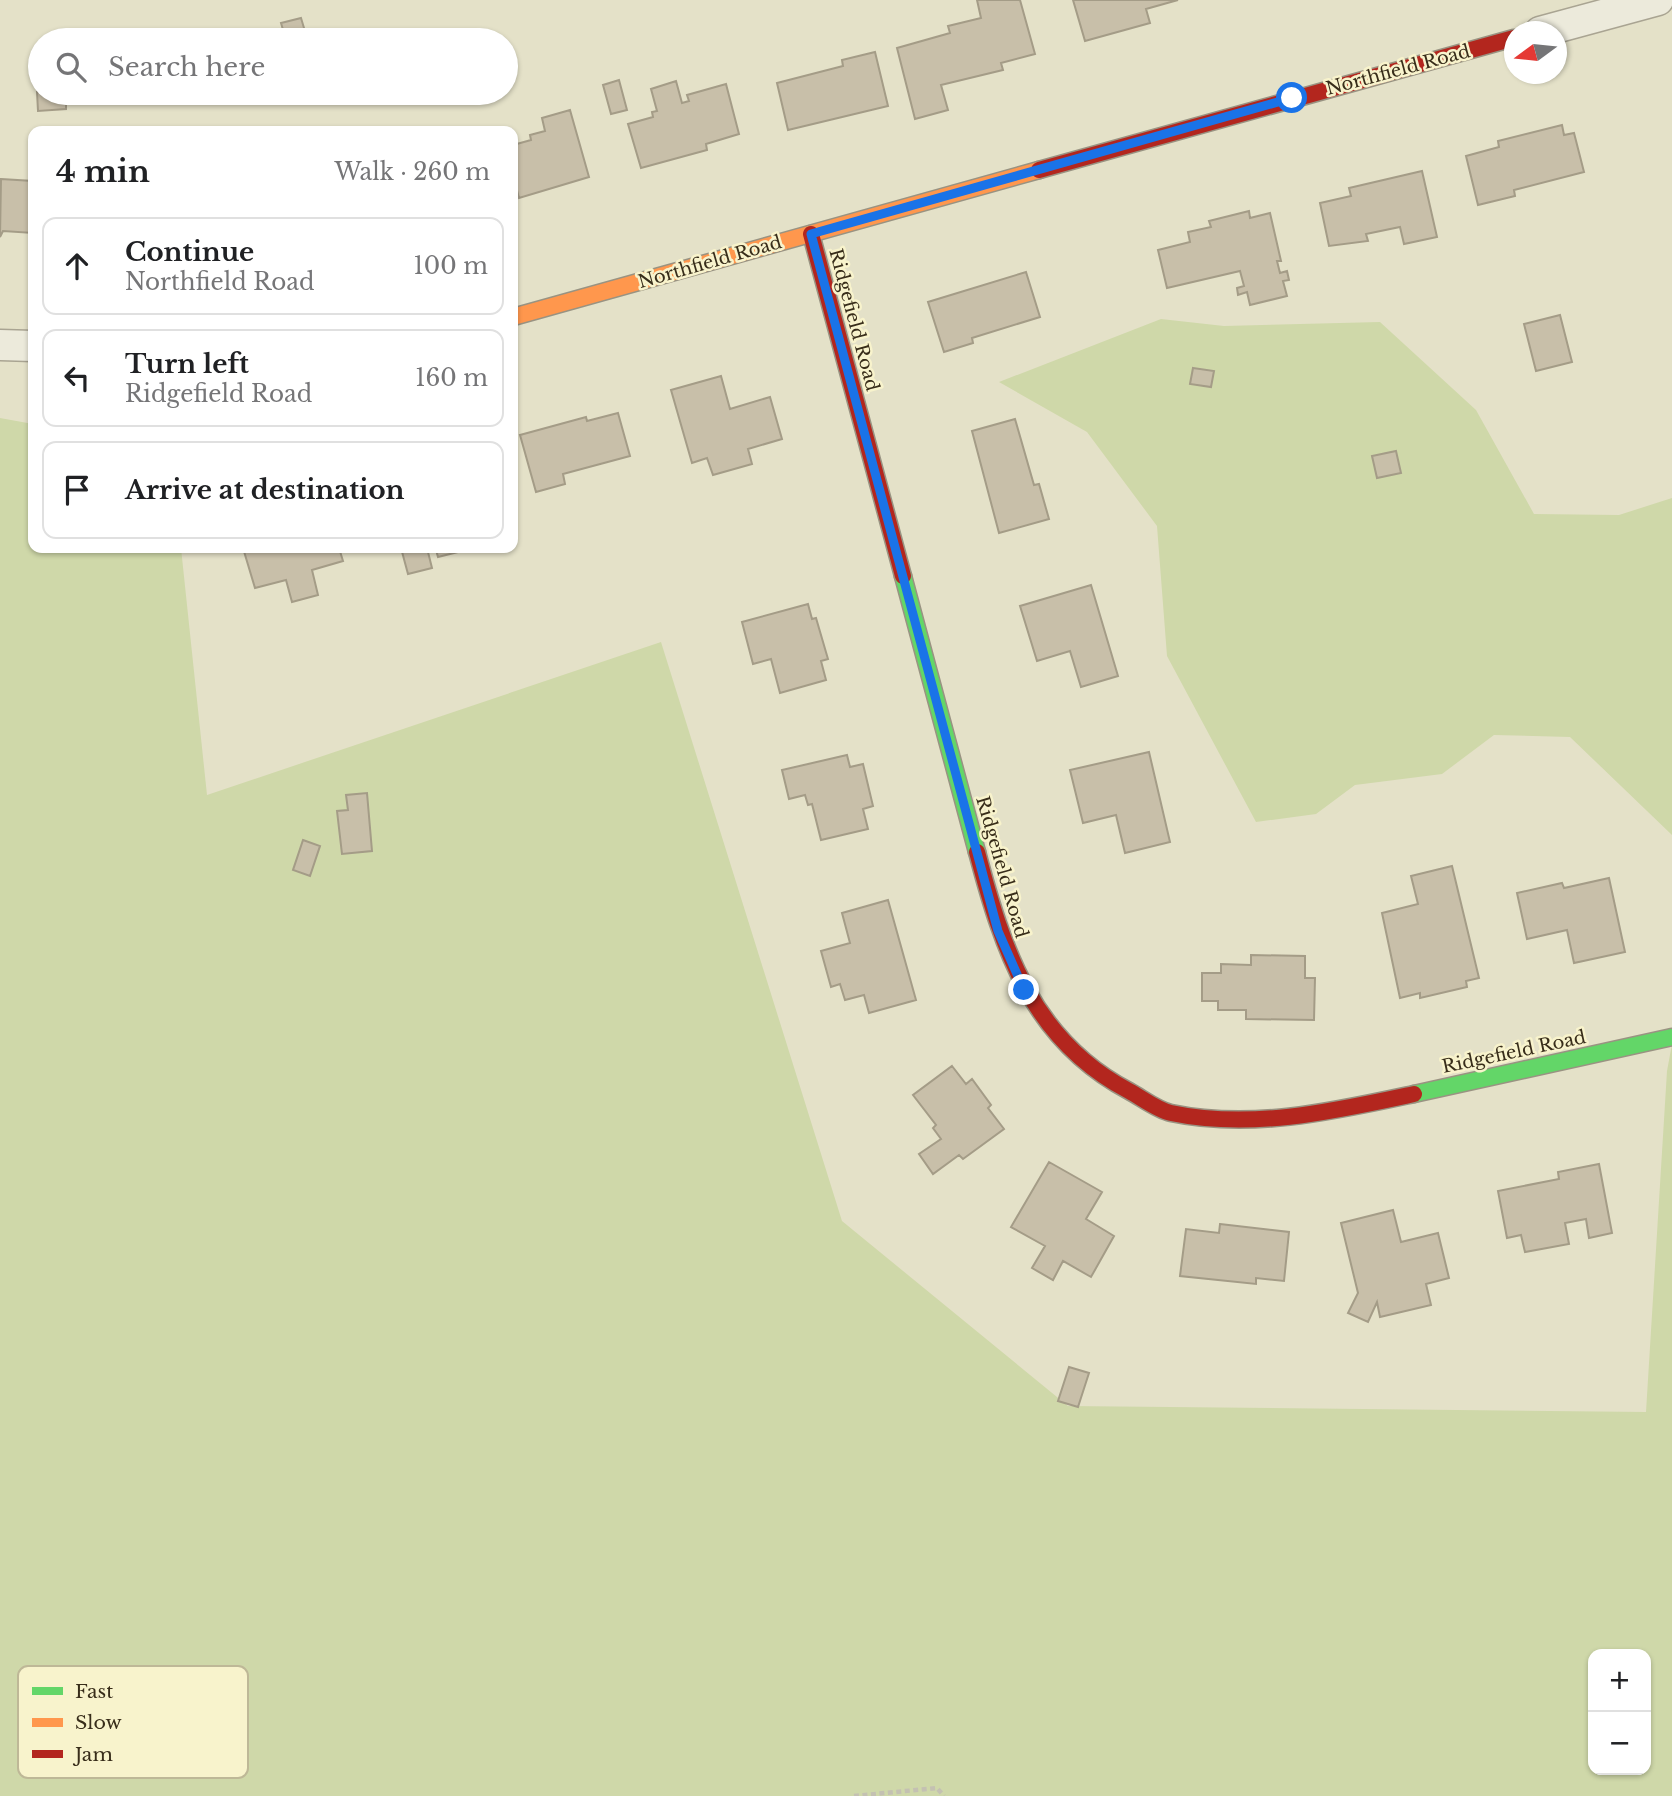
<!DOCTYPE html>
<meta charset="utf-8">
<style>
:root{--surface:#fff;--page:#f2f2f2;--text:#202124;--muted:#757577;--line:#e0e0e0}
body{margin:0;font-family:"Libre Baskerville",serif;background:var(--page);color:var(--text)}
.controls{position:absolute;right:21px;bottom:21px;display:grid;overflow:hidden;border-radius:14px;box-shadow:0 2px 5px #0004}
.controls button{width:63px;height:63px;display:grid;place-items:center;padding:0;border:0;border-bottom:2px solid var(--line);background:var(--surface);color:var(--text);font:35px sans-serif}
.compass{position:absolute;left:1504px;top:21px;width:63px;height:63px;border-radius:50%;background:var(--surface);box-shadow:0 2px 5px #0004;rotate:255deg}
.stop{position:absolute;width:21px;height:21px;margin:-16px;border:5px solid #1a73e8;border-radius:50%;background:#fff}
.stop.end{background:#1a73e8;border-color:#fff;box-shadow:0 2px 7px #0008}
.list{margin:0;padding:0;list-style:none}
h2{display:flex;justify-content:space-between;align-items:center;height:91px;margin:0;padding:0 28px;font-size:30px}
h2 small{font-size:23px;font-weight:400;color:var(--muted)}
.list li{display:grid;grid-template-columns:46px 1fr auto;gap:21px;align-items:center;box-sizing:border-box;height:98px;margin:0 14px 14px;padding:0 14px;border:2px solid var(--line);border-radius:14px}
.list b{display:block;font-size:26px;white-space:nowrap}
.list p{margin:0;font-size:23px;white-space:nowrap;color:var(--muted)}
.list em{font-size:23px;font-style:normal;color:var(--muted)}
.icon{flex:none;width:38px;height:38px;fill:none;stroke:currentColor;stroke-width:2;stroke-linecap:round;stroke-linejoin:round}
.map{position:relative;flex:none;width:1672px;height:1796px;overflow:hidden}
.search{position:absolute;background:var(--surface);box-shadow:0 2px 5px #0004;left:28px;top:28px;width:490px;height:77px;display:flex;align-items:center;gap:18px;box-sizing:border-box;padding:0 24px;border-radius:38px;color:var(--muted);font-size:26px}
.panel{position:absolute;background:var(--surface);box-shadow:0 2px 5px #0004;left:28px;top:126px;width:490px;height:427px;border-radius:14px}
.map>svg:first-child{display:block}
.green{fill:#cfd8a9;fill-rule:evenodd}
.building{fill:#c8bfa9;stroke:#a49c87;stroke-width:2}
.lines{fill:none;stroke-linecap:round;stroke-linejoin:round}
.street-casing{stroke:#a9a492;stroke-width:33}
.fast-casing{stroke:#999382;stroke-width:19}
.slow-casing{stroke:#999382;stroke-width:19}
.jam-casing{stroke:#999382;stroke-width:19}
.path{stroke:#c4c1b2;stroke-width:4.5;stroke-dasharray:5 3.5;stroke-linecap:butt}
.street{stroke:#eceadb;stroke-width:30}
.fast{stroke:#63d668;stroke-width:16}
.slow{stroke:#ff974d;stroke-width:16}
.jam{stroke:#b3261e;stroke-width:16}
.route{stroke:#1a73e8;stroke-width:9}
.labels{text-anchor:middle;stroke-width:5;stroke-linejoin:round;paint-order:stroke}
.street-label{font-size:18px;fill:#382d1a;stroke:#f8f3cc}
.key{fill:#f8f3cc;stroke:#beb897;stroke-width:2}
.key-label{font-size:19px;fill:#382d1a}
</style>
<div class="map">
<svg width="1672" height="1796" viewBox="0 0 1672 1796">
<rect width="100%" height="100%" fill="#e4e1c8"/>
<path class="green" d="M1161 319 1224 326 1380 322 1476 410 1534 514 1619 515 1672 498V835L1570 737 1494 735 1442 774 1355 785 1316 814 1256 822 1167 656 1157 526 1087 432 999 382Z
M0 418 33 424V548H181L207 795 661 642 842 1221 1068 1406 1646 1412 1667 1071 1672 1044V1796H0ZM1593 1654H1646V1770H1593Z"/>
<path class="building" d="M977 0H1020L1035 54 1001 63 1003 70 941 85 948 110 915 119 897 48 950 33 948 26 981 18Z
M1073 0H1178L1146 9 1150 23 1085 41Z
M301 18 307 38 286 40 281 23Z
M875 52 888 106 788 130 777 83 843 66 842 60Z
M619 80 627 110 611 114 603 85Z
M676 81 682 103 689 101 687 95 726 84 739 134 706 144 707 150 641 168 628 124 653 117 652 112 657 111 651 89Z
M37 92 66 93V109L38 111Z
M570 110 589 177 519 198 513 175V145L531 140 530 135 545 131 542 118Z
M1562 125 1564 135 1574 133 1584 172 1514 190 1515 196 1478 205 1466 156 1499 147 1498 141Z
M1422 171 1437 237 1404 244 1400 227 1366 234 1368 241 1329 246 1320 203 1351 196 1349 188Z
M1 179 33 181V233L3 231 0 237Z
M1249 211 1250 218 1270 213 1281 261H1277L1280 273 1287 271 1289 280 1283 281 1287 296 1250 305 1247 292 1238 295 1237 288 1244 286 1240 271 1167 288 1158 250 1190 242 1188 232 1211 227 1209 221Z
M1026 272 1040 317 972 338 973 343 944 352 928 302Z
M1560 315 1572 362 1536 371 1524 324Z
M1193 368 1214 371 1211 387 1190 384Z
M721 376 730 409 770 397 782 439 748 449 752 464 713 475 707 458 692 463 671 390Z
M618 413 630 456 563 474 565 484 536 492 520 435 586 417 587 421Z
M1015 419 1034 485 1039 484 1049 519 999 533 972 431Z
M1396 451 1401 473 1377 478 1372 456Z
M243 548H339L343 561 312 570 318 595 292 602 286 580 255 588Z
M401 548H474L438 557 436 550 428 552 432 568 408 574Z
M1091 585 1118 676 1081 687 1070 651 1037 661 1020 606Z
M808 604 812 619 816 618 828 659 821 661 826 680 780 693 771 659 753 664 742 622Z
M1149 752 1170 842 1125 853 1116 815 1083 823 1070 770Z
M847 755 850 767 863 764 873 806 863 809 868 829 821 840 812 804 808 805 805 795 789 799 782 770Z
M367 793 372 851 342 854 337 811 348 810 346 795Z
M303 840 320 846 310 876 293 870Z
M1452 866 1479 978 1466 981 1467 987 1420 998V993L1400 998 1382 913 1418 904 1411 876Z
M1609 878 1625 952 1574 963 1567 930 1527 939 1517 893 1562 883 1564 888Z
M888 900 916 1000 869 1013 864 995 845 1000 840 984 831 987 821 951 850 943 842 913Z
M1251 955 1305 956V978H1315L1314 1020 1246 1019V1010H1218V1001H1202V973H1221V964L1251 965Z
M952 1066 966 1084 972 1079 991 1105 988 1108 1004 1129 963 1159 959 1155 933 1174 919 1154 941 1139 933 1128 936 1125 913 1095Z
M1049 1162 1102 1192 1086 1219 1114 1236 1091 1277 1063 1261 1053 1280 1032 1268 1045 1246 1011 1227Z
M1599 1164 1612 1233 1589 1238 1586 1219 1565 1223 1569 1244 1525 1252 1521 1235 1507 1238 1498 1191 1559 1179 1558 1172Z
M1393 1210 1401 1242 1438 1233 1449 1278 1426 1284 1431 1305 1380 1317 1377 1302 1368 1322 1348 1313 1358 1293 1341 1223Z
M1220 1224 1289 1232 1284 1281 1256 1278V1284L1180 1276 1186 1229 1219 1233Z
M1069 1367 1089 1373 1078 1407 1058 1401Z"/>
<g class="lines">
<defs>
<path id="street" d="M1540 32 1658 0
M0 345 33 346"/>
<path id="fast" d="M903 576 977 852
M1414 1094 1672 1037"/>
<path id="slow" d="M513 317 1039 170"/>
<path id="jam" d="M1039 170 1514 38
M811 234 903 576
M977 852C1003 950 1032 1040 1129 1091 1142 1098 1157 1110 1171 1113 1252 1130 1335 1111 1414 1094"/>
</defs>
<use href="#street" class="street-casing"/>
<use href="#fast" class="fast-casing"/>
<use href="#slow" class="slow-casing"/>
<use href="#jam" class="jam-casing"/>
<path class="path" d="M854 1796 937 1788 944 1796"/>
<use href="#street" class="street"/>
<use href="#fast" class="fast"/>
<use href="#slow" class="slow"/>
<use href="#jam" class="jam"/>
</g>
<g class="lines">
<path class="route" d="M1024 990 998 931 811 234 1292 98"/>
</g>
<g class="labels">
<g class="street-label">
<text transform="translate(1398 70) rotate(-15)" y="6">Northfield Road</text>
<text transform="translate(710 262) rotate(-16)" y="6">Northfield Road</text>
<text transform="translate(854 320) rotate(75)" y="6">Ridgefield Road</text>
<text transform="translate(1002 867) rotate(74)" y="6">Ridgefield Road</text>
<text transform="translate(1514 1052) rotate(-12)" y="6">Ridgefield Road</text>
</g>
</g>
<rect x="18" y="1666" width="230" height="112" rx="10" class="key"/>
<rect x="32" y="1687" width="31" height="8" fill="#63d668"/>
<rect x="32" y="1718" width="31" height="9" fill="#ff974d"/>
<rect x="32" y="1750" width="31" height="8" fill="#b3261e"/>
<g class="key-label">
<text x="75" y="1698">Fast</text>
<text x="75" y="1729">Slow</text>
<text x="75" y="1761">Jam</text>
</g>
</svg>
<div class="controls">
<button>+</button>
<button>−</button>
</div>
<svg class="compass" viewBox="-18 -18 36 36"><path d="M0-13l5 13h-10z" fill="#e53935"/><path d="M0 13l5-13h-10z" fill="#757577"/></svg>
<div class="stop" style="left:1292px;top:98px"></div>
<div class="stop end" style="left:1024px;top:990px"></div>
<div class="search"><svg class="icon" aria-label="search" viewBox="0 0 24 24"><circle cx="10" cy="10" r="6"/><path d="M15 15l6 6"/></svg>Search here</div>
<section class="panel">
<h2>4 min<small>Walk · 260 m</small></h2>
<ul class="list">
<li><svg class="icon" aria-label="ahead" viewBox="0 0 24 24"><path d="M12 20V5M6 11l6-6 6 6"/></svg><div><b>Continue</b><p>Northfield Road</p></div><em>100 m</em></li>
<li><svg class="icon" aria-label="left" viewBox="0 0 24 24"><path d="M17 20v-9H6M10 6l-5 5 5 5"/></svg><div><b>Turn left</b><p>Ridgefield Road</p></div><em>160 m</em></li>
<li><svg class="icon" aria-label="arrive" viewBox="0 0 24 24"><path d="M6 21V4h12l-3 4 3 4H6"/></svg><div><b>Arrive at destination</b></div></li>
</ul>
</section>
</div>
